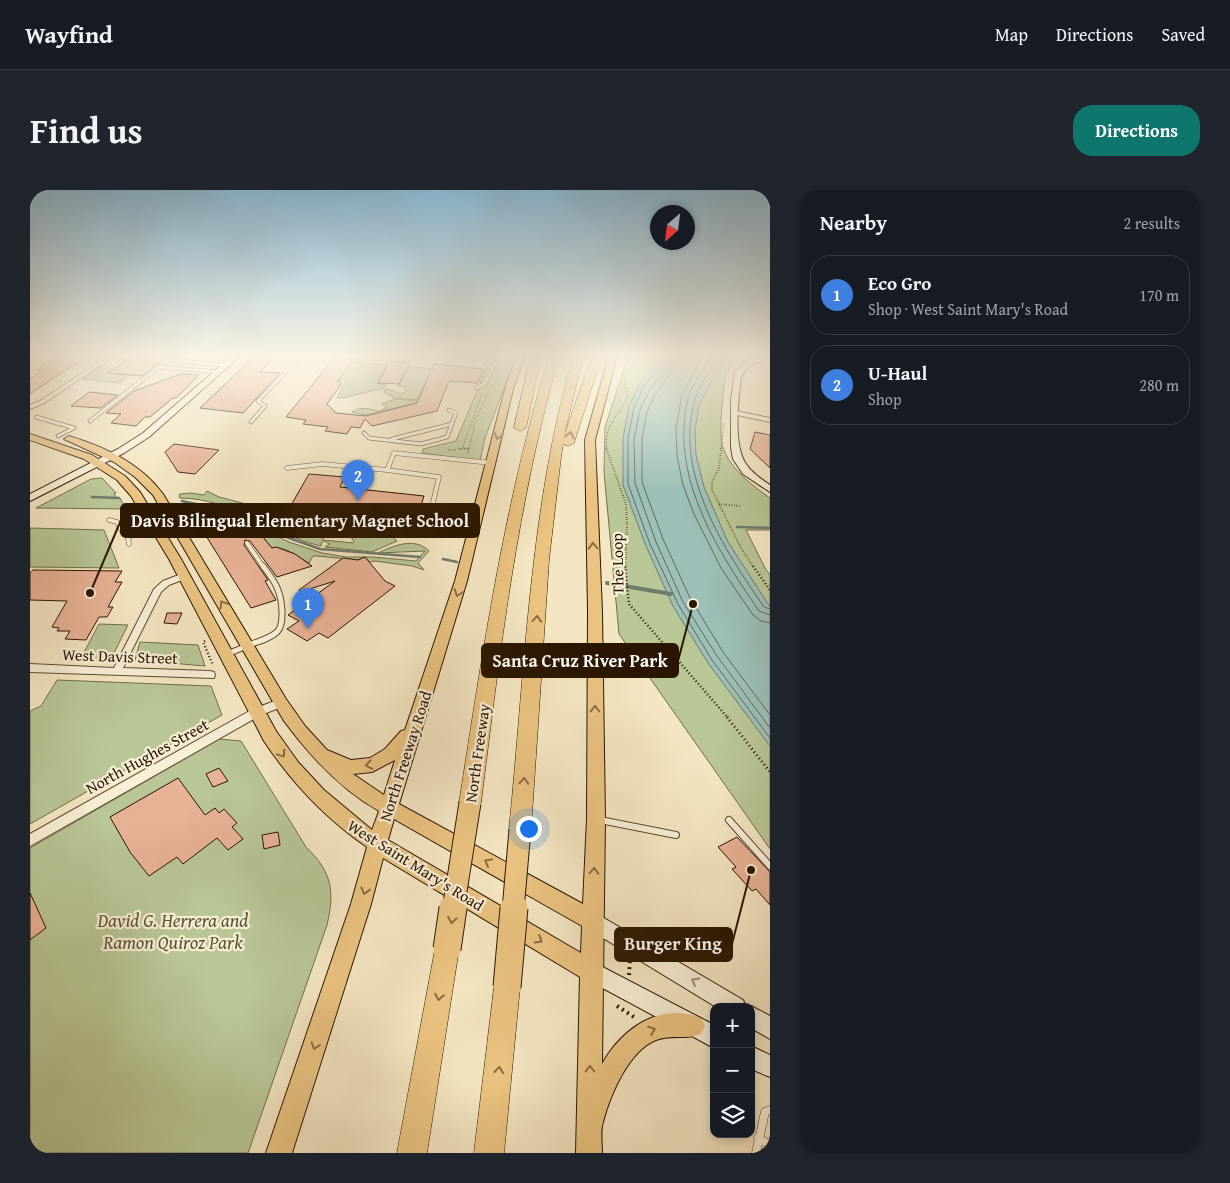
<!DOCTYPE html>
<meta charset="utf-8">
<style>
:root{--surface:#171b24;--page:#20242c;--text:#f1f3f6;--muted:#9ea1a6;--line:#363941;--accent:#0f766e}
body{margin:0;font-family:"Gentium Book Plus",serif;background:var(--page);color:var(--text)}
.controls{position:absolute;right:15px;bottom:15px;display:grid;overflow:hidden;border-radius:10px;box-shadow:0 2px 8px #0003}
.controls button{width:45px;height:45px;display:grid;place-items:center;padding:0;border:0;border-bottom:1px solid var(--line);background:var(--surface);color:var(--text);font:25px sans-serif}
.compass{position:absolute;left:620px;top:15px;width:45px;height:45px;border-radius:50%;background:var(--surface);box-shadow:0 2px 8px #0003;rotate:208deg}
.you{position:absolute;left:498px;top:638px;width:18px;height:18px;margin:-12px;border:4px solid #fff;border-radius:50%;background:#1a73e8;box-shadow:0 0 0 8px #1a73e833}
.badge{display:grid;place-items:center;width:32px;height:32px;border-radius:50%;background:var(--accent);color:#fff;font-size:16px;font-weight:700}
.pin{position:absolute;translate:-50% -41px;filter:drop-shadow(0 1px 2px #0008)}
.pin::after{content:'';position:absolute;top:26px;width:18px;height:15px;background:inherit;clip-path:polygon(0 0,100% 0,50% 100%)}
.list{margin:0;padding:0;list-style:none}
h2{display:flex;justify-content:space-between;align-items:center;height:65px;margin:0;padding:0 20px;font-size:21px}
h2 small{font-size:16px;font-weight:400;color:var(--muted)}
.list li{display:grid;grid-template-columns:32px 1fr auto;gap:15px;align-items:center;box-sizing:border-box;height:80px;margin:0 10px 10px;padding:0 10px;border:1px solid var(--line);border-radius:20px}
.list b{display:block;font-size:19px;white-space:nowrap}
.list p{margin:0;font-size:16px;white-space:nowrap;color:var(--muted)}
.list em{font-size:16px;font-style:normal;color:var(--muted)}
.icon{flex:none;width:28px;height:28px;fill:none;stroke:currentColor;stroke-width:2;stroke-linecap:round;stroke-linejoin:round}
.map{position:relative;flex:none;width:740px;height:963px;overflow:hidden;border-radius:20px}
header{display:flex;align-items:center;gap:30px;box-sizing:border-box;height:70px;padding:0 25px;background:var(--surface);border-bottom:1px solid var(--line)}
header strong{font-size:24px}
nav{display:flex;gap:28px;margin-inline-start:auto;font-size:18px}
.intro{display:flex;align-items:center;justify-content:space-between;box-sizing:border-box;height:120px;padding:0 30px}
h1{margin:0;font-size:35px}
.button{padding:12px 22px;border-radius:20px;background:var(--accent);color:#fff;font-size:18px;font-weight:700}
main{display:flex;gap:30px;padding:0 30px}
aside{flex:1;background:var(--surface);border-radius:20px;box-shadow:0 2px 8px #0003}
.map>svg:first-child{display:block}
.green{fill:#b9c695;stroke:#716e4a}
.water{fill:#9cbfb7;stroke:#6e7b6e}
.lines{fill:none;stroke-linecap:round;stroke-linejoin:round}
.shore{stroke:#626a5c;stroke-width:1}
.stream-far1{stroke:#6e7b6e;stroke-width:2.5}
.stream{stroke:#6e7b6e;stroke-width:4}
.building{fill:#e8b295;stroke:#291500}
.lane-far4-casing{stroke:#5c4930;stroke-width:4.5}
.lane-far3-casing{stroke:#5c4930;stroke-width:5}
.lane-far2-casing{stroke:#5c4930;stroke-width:7}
.lane-far1-casing{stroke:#5c4930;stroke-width:8}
.lane-casing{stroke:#5c4930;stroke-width:9}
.street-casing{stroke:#5c4930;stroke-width:2}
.secondary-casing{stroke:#291500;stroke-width:2}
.primary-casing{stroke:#291500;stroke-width:2}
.highway-casing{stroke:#291500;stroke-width:1}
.path-far4{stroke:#291500;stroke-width:1;stroke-dasharray:0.5 1;stroke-linecap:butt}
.path-far3{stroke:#291500;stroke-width:2;stroke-dasharray:0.5 2;stroke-linecap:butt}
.path-far2{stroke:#291500;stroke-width:2.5;stroke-dasharray:1 2.5;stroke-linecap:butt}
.path-far1{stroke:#291500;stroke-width:3;stroke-dasharray:1 3;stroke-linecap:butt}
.path{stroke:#291500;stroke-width:4;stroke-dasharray:2 4;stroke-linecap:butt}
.lane-far4{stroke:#f8efd7;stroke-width:3}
.lane-far3{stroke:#f8efd7;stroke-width:4}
.lane-far2{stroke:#f8efd7;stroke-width:5}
.lane-far1{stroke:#f8efd7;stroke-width:6}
.lane{stroke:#f8efd7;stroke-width:8}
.street{fill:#f8efd7;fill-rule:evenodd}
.secondary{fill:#f8efd7;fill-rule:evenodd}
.primary{fill:#eac381;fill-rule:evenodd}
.highway{fill:#eac381;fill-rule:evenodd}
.highway-bridge-far1-casing{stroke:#291500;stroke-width:23;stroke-linecap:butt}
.highway-bridge-casing{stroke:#291500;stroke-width:29;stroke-linecap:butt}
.highway-bridge-far1{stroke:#eac381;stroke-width:21}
.highway-bridge{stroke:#eac381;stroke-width:27}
.oneway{stroke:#8a6c40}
.oneway2{stroke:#9b8d76}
.labels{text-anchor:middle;stroke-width:4.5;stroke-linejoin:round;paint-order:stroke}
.street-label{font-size:16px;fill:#291500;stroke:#f8efd7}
.near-park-label{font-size:19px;font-style:italic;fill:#5b5334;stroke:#f8efd7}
.leader{fill:none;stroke:#291500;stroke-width:2}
.callout-dot{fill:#291500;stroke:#f8efd7;stroke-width:2}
.callout{fill:#291500;stroke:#291500;stroke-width:2}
.callout-label{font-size:18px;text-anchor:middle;font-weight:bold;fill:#fff}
</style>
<header>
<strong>Wayfind</strong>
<nav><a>Map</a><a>Directions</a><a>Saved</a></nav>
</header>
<div class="intro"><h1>Find us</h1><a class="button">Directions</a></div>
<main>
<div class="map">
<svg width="740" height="963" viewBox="0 0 740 963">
<rect width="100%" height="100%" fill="#f4e6c2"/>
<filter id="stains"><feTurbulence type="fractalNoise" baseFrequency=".004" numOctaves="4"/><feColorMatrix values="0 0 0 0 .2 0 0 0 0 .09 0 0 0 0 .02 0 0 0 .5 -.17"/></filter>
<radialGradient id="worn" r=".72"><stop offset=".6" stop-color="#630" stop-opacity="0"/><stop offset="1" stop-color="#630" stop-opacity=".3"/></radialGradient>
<path class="green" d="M598 166H723L706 173 695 184C694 204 690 225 691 246 692 273 720 294 740 308V340H716L736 380 740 384V659L589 444 574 282 575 237Z
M462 171 484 172 455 248 450 271 392 263 393 259 426 251 450 194 455 178H459Z
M322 172 357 175 347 193 356 195 352 199C340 200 316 209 307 208L316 191 309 190Z
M75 174 81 179 77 183 99 185 90 193 53 189Z
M379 177 431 181 419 188 398 187 387 210 364 208 354 202 356 198 370 204 376 202 374 196H368Z
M365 209 387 211 386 213 336 225 322 222C332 215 340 220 350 221L357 217 352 214Z
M72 288 86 303 84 304 87 308H90L96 319 6 318 61 289Z
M177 301 189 307 216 314 228 321 246 324 251 330 261 336 293 345V350L323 353 324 351 322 349V346C336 345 357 340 367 351L342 362 295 357 300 354 294 351 292 352 291 356C243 345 202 308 150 308L149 306 150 304 161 303 174 305Z
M154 314 202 325 259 352 292 363 316 367H343L386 371 395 361 348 363C365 355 385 347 399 361L388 373 394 380 382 376 345 371 339 372 335 367 328 370 286 366H283L279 373C268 367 254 355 242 358L232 346 178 327H160Z
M0 338 74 340 89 378 0 377Z
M69 434 98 435 80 471 50 470Z
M110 452 168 455 175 476 105 470Z
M27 490 181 496 192 525 0 634V521L11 516Z
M189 549 211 551 276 657C302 682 305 701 297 735L218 963H0V658Z"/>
<path class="water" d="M627 166H695L669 215 665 240 666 265 674 297 698 352 740 417V556L678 473 643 416 616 356 593 295V248L599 216 609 195 628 170Z"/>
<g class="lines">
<path class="shore" d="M632 166V172L613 198 604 218 598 248V294L620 354 648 414 682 470 740 548
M638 166V175L619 201 610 220 604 249 605 293 626 352 653 412 687 466 740 538
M646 166 644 178 625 205 617 222 612 249V292L633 349 660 408 693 462 740 525
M673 166 652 204 646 238 647 266 653 295 664 324 691 378 723 425 731 431 740 433
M682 166C673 180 660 196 657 213 641 289 688 361 729 421L740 425
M689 166C680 181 668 196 664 213 645 286 695 360 734 417L740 419"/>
<path class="stream-far1" d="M62 307 89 308
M152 311 199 321 245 343 290 359 390 367
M707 337 740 338
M413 369 427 372"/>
<path class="stream" d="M577 393 641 404"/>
</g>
<path class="building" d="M28 166H57L0 204V189L14 180H7L15 175 13 174Z
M102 166H138L112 186 78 183Z
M225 166H245L230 182 250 183 213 223 170 218Z
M305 167 325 169 307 192 312 193 297 214 306 223 336 226 387 213 404 174 453 179 448 193 419 191 407 221 342 236 335 229 330 238 321 237 317 244 295 241 298 237 273 234 276 230 256 227Z
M360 171 380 172 369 194 348 193Z
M151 184 169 185 146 208H143L120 227H115L106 236 81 233 91 224 76 223 104 201Z
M59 202 88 205 71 218 41 216Z
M725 242 740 245V278L720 259Z
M144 254 189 260 165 284 148 282 135 262Z
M279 284 315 287 310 297 394 306 386 331 260 317Z
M178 327 232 346 242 358 246 357 265 364 282 376 247 387 220 351 215 350 214 355 238 390 235 391 246 410 221 418 168 333Z
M335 367 355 391 365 396 298 448 289 443 277 451 257 439 269 431 258 425 305 391 270 402 269 400 313 368 328 370Z
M3 380 92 381 85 392H92L78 417H83L77 427H69L56 450 35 449 40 441H27L29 438 22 437 37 411 0 410V383Z
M137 423H152L147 434 134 433Z
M189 578 198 591 183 597 176 584Z
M148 588 175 625 185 618 189 623 194 619 207 633 202 637 213 649 198 660 187 648 153 674 147 667 119 686 100 662 80 627Z
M248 642 250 655 234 659 232 645Z
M707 647 740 682V715L726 699 722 701 702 679 706 677 688 657Z
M0 703 16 738 0 750Z"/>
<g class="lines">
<defs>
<path id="lane-far4" d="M446 166H469
M137 170 196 175
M129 177 188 182
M446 198 454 194 463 178 456 174
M6 227 44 238 28 246
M60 231 143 166
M221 232 235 216 228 211 271 166
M334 243 339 248 391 254 417 247 426 223 419 220
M362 249 422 234"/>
<path id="lane-far3" d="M257 278 292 274 357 280 364 263 461 273
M357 280 409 287 401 321
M79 330 87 332 93 343 102 345 146 335
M217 353 234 378
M99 354 98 349 102 345"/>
<path id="lane-far2" d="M218 455C228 452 239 449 247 442 255 434 252 410 248 400 245 391 238 383 233 376
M197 464 217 456"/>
<path id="lane-far1" d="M570 630 646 645
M699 630 740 676"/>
<path id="lane" d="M728 948 740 955
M726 963 735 922 740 920"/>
<path id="street" d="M78 166H84L14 213 0 219V215L10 211Z
M705 221 740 228V232L703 224 702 223Z
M154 383 158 386 157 388 139 395 131 402 93 478 180 481 184 482 185 485 184 488 0 482V474L84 478 124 399 133 391Z
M250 509 254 510 255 513 254 516 231 525 0 656V644L223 519Z"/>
<path id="secondary" d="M202 166H210L119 247 94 263 0 311V304L88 259 113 243Z
M732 166H740V168C728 171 715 175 711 188 708 210 703 255 716 274 722 283 731 289 740 295V302L713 284 703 269 701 257V209L705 182 716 172Z
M562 721 713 810 716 817H686L555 737 553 730 555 723Z
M561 771 684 835V858L554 788 551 781 554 774Z
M721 816 740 826V849L721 838V817H718Z
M721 856 740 865V887L721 879Z"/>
<path id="primary" d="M487 166H495L484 195 437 391 369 614 553 714 557 629 558 422 555 250 579 166H587L565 250 572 422 575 629 572 874C592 839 630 811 671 828L675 836 671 844C656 850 641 844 626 850 598 861 580 906 573 932 570 941 572 953 572 963H546L550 787 353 668 341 714 262 963H236L321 714 337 657C295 628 262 593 234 551L139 369 101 306 87 290 54 269 0 250V244L62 265 95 286 110 302 151 369 246 541 268 572 294 600 342 640 349 621C310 599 280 566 254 531L123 305 105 287 84 272 34 249 39 246 42 247C77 258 111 274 133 304L256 509 275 536 297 560 321 570 340 568 355 559 371 541 375 540 425 391 476 195ZM365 570 354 605 323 584 342 582ZM364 629 552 736 551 763 358 650Z"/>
<path id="highway" d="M501 166H511L496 238 490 241 484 238Z
M519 166H529C487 314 470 461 451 613L447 619 440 622 433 619 429 613C453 461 474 314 519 166Z
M543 166H553L534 246 562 166H572L544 253 538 256 533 254 531 267 519 370 501 640 498 647 490 650 482 647 479 640C495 482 499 320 543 166Z
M417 747 426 750 429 759 397 963H367L405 759 408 750Z
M477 784 486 788 490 797 474 963H444L464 797 468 788Z"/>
</defs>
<use href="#lane-far4" class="lane-far4-casing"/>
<use href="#lane-far3" class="lane-far3-casing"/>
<use href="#lane-far2" class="lane-far2-casing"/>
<use href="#lane-far1" class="lane-far1-casing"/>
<use href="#lane" class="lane-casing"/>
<use href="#street" class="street-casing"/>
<use href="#secondary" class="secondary-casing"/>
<use href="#primary" class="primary-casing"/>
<use href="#highway" class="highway-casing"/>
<path class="path-far4" d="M462 196 472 185
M429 259H432
M439 259H432L452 204
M439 259 446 228 459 201
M577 259C573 237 588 225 598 208L593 183 615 166
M691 259 694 233"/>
<path class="path-far3" d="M432 258 439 259
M576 258 596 314 597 336 595 378
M691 258 689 278 682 292V300L712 360 724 378
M418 260 432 259
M438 263 439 258
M689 314 710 316"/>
<path class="path-far2" d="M595 376 599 414 698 528
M723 376 740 400
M175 451 173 452 183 475"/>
<path class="path-far1" d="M697 527 740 582"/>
<path class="path" d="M599 785 600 770
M587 816 607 829"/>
<use href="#lane-far4" class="lane-far4"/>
<use href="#lane-far3" class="lane-far3"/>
<use href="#lane-far2" class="lane-far2"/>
<use href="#lane-far1" class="lane-far1"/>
<use href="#lane" class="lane"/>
<use href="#street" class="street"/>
<use href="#secondary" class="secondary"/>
<use href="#primary" class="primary"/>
<use href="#highway" class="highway"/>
<defs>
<path id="highway-bridge-far1" d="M423 720 440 613
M483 720 490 640"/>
<path id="highway-bridge" d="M417 759 423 718
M477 797 484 718"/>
</defs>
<use href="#highway-bridge-far1" class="highway-bridge-far1-casing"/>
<use href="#highway-bridge" class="highway-bridge-casing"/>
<use href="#highway-bridge-far1" class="highway-bridge-far1"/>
<use href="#highway-bridge" class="highway-bridge"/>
</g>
<defs><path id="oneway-chevron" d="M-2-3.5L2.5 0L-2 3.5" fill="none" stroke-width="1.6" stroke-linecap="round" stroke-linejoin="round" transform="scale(1.25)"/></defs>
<g class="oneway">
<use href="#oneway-chevron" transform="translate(540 245) rotate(-77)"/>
<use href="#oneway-chevron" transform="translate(468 246) rotate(104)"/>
<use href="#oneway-chevron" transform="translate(563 356) rotate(-92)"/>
<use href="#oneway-chevron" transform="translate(428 403) rotate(108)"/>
<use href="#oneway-chevron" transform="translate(193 414) rotate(-121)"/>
<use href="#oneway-chevron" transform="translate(507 429) rotate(-86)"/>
<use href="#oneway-chevron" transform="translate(565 519) rotate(-90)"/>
<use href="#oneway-chevron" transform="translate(252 564) rotate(56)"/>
<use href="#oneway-chevron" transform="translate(339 575) rotate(169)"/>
<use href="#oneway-chevron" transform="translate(494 591) rotate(-86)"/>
<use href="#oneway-chevron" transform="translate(458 672) rotate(-151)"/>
<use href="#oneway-chevron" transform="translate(564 681) rotate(-88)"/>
<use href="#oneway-chevron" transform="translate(335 701) rotate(104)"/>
<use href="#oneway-chevron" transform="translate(422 730) rotate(99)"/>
<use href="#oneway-chevron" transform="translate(509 750) rotate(31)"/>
<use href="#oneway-chevron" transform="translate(409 807) rotate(100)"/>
<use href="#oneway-chevron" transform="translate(622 840) rotate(-21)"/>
<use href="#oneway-chevron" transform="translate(285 856) rotate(108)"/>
<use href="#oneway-chevron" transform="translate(560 879) rotate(-90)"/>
<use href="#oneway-chevron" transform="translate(469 880) rotate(-84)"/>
</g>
<use class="oneway2" href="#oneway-chevron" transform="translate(665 791) rotate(-149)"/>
<linearGradient id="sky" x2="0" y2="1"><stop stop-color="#89b8d4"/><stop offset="0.55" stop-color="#faf4e4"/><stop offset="1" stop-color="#faf4e4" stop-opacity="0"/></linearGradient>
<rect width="740" height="300" fill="url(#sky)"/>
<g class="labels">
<g class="street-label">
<text transform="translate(587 374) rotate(-91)" y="6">The Loop</text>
<text transform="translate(90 466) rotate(2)" y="6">West Davis Street</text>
<text transform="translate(447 563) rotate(-82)" y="6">North Freeway</text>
<text transform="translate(117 566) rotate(-29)" y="6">North Hughes Street</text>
<text transform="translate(375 566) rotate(-72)" y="6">North Freeway Road</text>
<text transform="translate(386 675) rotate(32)" y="6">West Saint Mary's Road</text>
</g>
<g class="near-park-label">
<text x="143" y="737">David G. Herrera and<tspan x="143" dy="22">Ramon Quiroz Park</tspan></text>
</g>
</g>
<path class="leader" d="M60 403L91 330M663 414L648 471M721 680L702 754"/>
<g class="callout-dot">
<circle cx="60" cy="403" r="5"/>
<circle cx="663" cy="414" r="5"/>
<circle cx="721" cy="680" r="5"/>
</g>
<g class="callout">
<rect x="91" y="314" width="358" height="33" rx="5"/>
<rect x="452" y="454" width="196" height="33" rx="5"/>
<rect x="585" y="738" width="117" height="33" rx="5"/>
</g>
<g class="callout-label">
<text x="270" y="337">Davis Bilingual Elementary Magnet School</text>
<text x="550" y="477">Santa Cruz River Park</text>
<text x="643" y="760">Burger King</text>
</g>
<rect width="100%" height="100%" filter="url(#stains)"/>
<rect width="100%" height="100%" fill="url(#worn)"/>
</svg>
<div class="controls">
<button>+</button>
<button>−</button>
<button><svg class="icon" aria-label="layers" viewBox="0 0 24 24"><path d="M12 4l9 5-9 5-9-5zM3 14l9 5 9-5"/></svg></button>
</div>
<svg class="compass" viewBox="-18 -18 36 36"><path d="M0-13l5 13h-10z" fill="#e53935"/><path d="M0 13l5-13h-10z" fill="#9ea1a6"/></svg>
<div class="you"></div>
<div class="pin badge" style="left:278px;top:439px;background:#3f7fe0">1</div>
<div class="pin badge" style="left:328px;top:311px;background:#3f7fe0">2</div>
</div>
<aside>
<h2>Nearby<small>2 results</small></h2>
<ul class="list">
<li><span class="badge" style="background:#3f7fe0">1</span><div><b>Eco Gro</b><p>Shop · West Saint Mary's Road</p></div><em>170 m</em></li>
<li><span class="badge" style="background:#3f7fe0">2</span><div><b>U-Haul</b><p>Shop</p></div><em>280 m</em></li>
</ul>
</aside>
</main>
